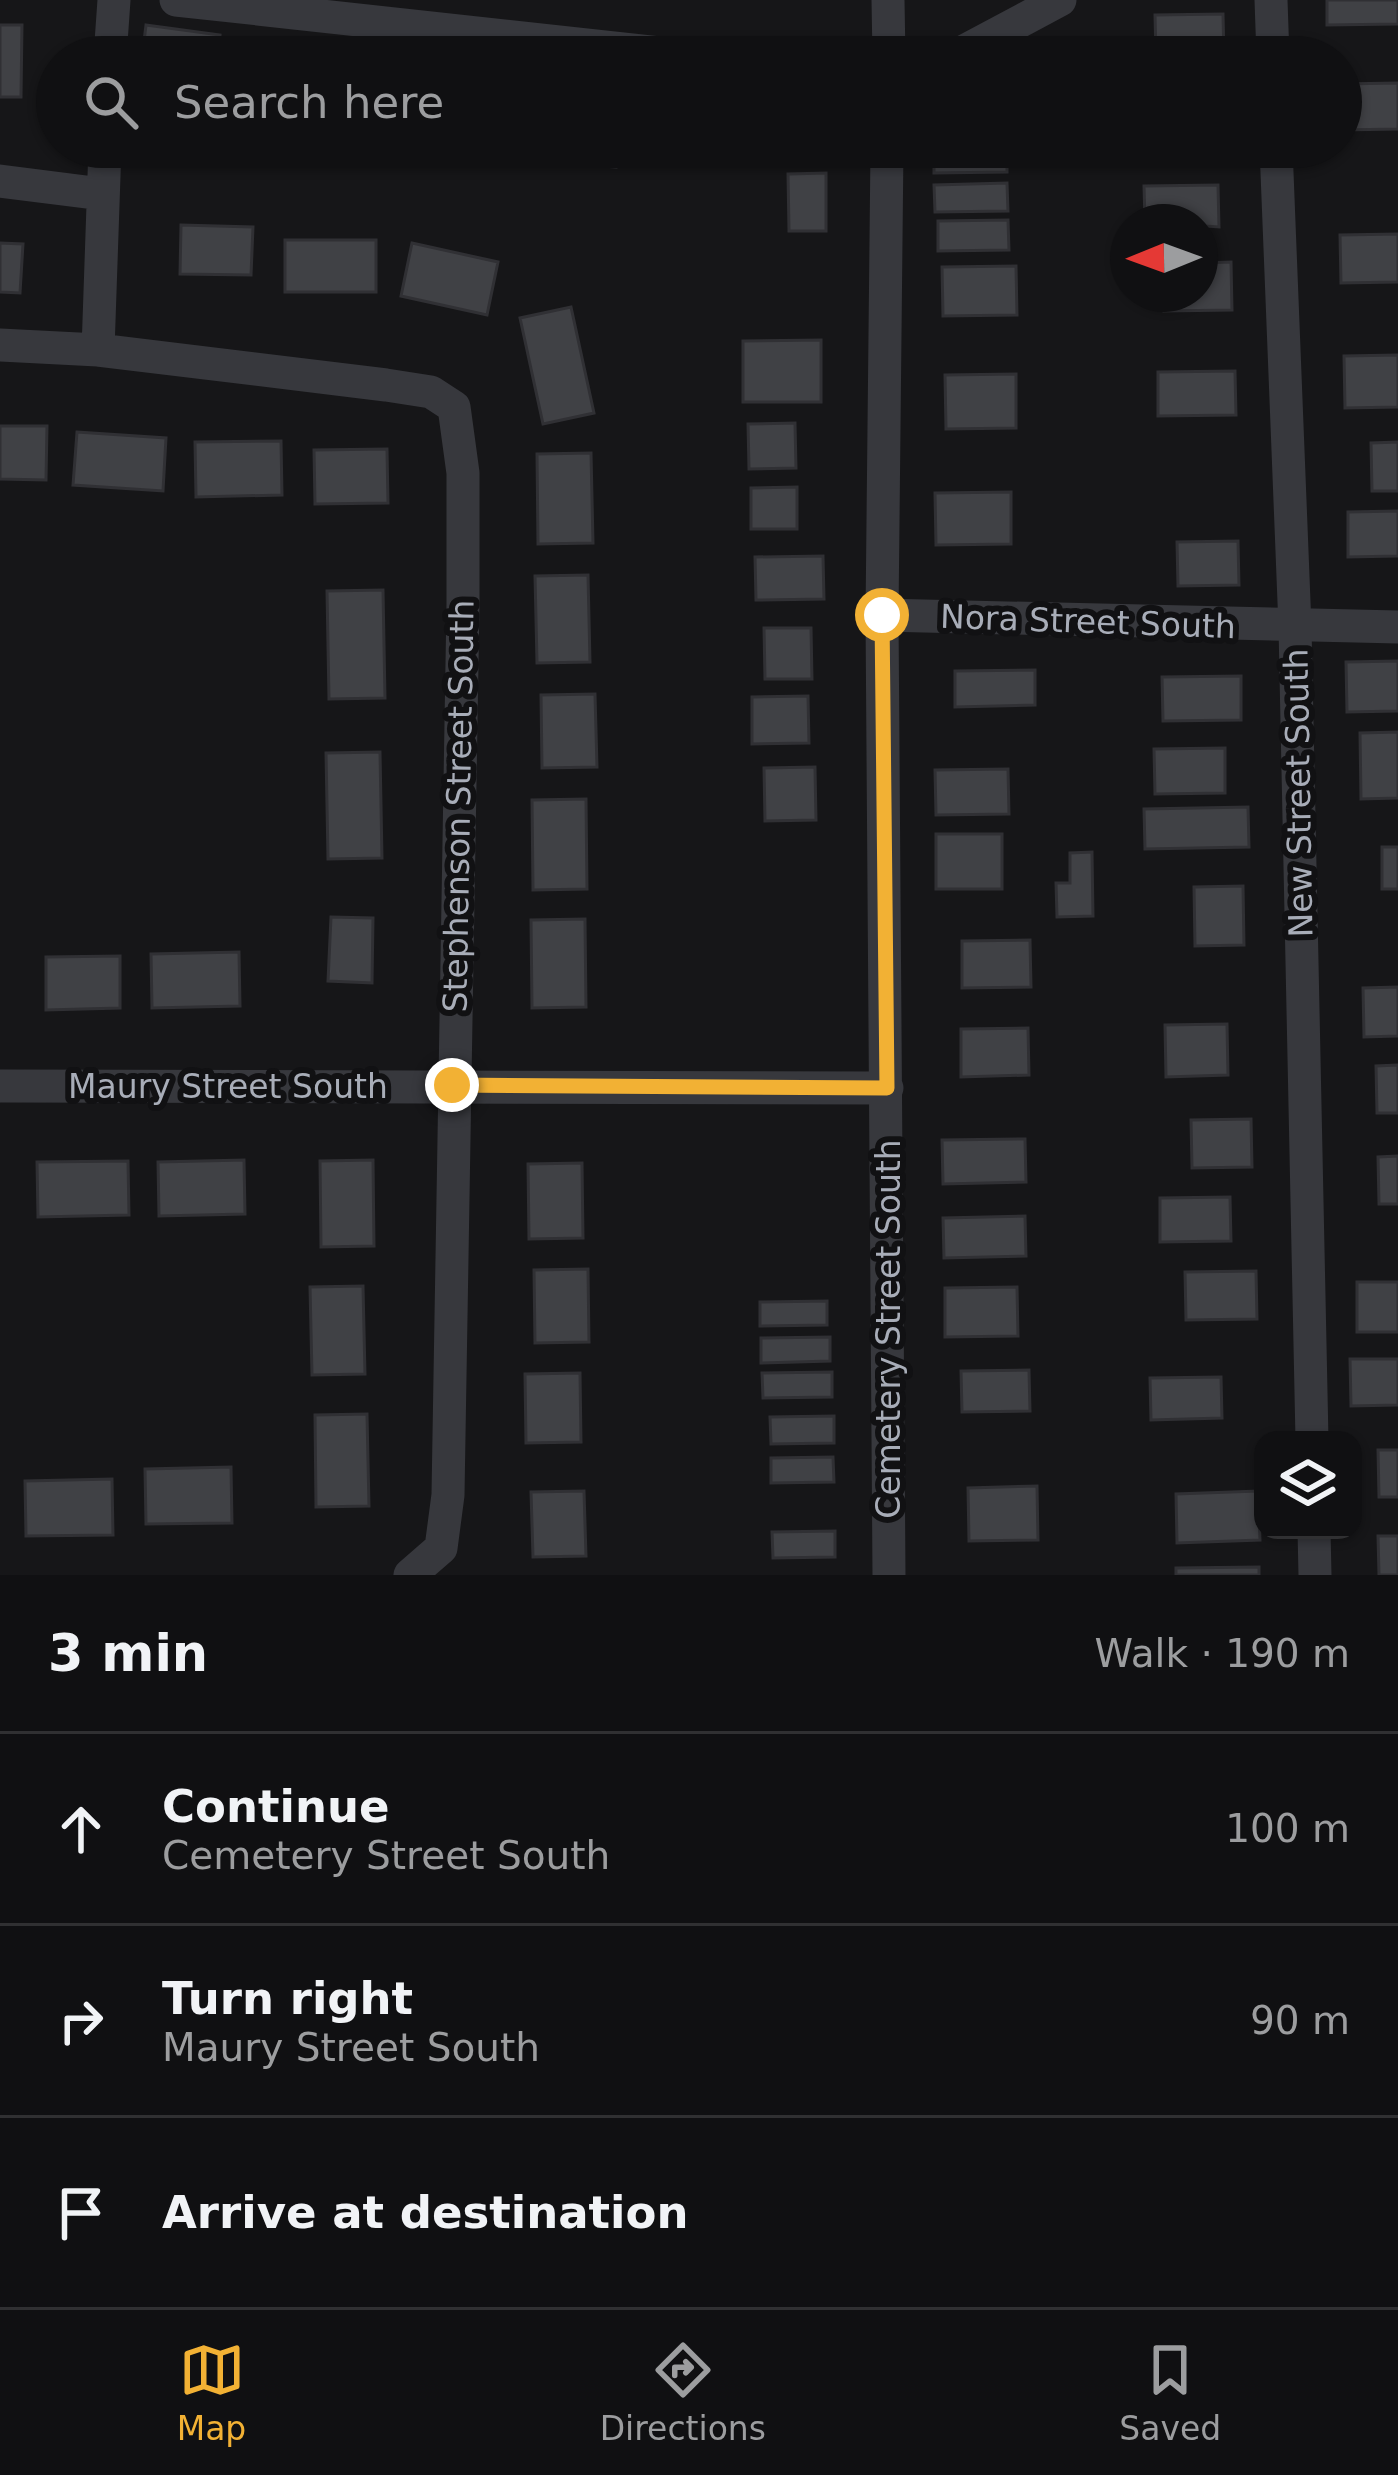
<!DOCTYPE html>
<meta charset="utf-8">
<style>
:root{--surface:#101012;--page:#1e1e20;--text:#f1f3f6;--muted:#9c9d9f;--line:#303032;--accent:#f2b134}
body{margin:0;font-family:"DejaVu Sans",sans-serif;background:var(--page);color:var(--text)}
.controls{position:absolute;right:36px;bottom:36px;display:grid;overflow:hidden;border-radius:24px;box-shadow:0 3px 9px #0004}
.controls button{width:108px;height:108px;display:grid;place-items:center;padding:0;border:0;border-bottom:3px solid var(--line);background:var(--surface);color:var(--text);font:60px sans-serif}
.compass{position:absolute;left:1110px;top:204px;width:108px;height:108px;border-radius:50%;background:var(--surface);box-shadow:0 3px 9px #0004;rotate:269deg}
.stop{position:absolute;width:36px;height:36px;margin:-27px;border:9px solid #f2b134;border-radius:50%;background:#fff}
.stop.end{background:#f2b134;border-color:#fff;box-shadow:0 3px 12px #0008}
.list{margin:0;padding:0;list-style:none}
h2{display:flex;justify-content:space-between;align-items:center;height:156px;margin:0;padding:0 48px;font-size:51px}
h2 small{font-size:39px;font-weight:400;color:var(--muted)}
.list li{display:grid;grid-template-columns:78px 1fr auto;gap:36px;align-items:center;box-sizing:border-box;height:192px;padding:0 48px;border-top:3px solid var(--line)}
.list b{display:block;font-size:45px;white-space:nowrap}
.list p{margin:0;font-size:39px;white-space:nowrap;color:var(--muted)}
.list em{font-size:39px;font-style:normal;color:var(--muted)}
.icon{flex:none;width:66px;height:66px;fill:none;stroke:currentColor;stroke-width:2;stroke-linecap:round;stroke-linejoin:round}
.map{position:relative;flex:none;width:1398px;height:1575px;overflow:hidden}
.search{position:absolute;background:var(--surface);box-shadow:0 3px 9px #0004;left:36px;right:36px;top:36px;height:132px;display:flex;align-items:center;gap:30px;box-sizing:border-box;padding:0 42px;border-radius:66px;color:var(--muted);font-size:45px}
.sheet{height:732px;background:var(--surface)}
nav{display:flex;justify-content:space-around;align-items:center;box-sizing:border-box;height:168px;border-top:3px solid var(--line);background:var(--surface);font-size:33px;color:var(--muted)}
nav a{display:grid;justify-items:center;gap:6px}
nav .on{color:var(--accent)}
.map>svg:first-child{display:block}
.building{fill:#404145;stroke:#303034;stroke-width:3}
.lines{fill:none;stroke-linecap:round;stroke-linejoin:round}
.street{stroke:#37383d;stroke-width:33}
.route{stroke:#f2b134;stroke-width:15}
.labels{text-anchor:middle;stroke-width:12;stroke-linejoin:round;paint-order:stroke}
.street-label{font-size:33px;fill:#a8adb8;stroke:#111113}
</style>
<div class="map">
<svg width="1398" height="1575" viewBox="0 0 1398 1575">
<rect width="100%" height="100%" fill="#161618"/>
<path class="building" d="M1327 0H1398V24L1327 25Z
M1223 14 1224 57H1156L1155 15Z
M0 25H22L21 97H0Z
M146 25 220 35 217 57H142Z
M290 47 345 48V57H289Z
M1398 83V129L1341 130V84Z
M572 147H617L616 167 571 163Z
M730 147H768V158L730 159Z
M934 147H1007V172L934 173Z
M826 173V231H789L788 174Z
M1007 183 1008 211 935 212 934 185Z
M1218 185 1219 227 1145 222 1144 186Z
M1008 220 1009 250 938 251V221Z
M181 225 253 227 251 275 180 274Z
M1398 234V282L1341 283 1340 235Z
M285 240H376V292H285Z
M0 243 23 244 20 293 0 292Z
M412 243 498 262 487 315 401 296Z
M1231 262 1232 310 1164 311V294H1200V263Z
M1016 266 1017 315 943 316 942 267Z
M571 307 594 413 543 424 520 318Z
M821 340V402H743V341Z
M1398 355V407L1345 408 1344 356Z
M1235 371 1236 415 1158 416V372Z
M1016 374V428L946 429 945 375Z
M795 423 796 468 749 469 748 424Z
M0 426H47L46 480 0 479Z
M77 432 166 438 163 491 73 485Z
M281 441 282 495 196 497 195 442Z
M1398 442V491H1372L1371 443Z
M387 449 388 503 315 504 314 450Z
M591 453 593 543 538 544 537 454Z
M797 487V529H751V488Z
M1011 492V544L936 545 935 493Z
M1398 511V556L1348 557V512Z
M1238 541 1239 585 1178 586 1177 542Z
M823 556 824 599 756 600 755 557Z
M588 575 590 662 537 663 535 576Z
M383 590 385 698 329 699 327 591Z
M764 628H811L812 679H765Z
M1398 661V711L1347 712 1346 662Z
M1035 670V705L955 707V671Z
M1241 676V720L1163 721 1162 677Z
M595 694 597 767 542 768 541 695Z
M808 696 809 743 752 744V697Z
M1398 732V798L1361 799 1360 733Z
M1225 748V793L1155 794 1154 749Z
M380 752 382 858 328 859 326 753Z
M815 767 816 820 765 821 764 768Z
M1008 769 1009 814 936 815 935 770Z
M586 799 587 889 533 890 532 800Z
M1248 807 1249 847 1145 849 1144 809Z
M936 834H1002V889H936Z
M1382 847H1398V889H1382Z
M1092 852 1093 916 1057 917 1056 883H1070V853Z
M1243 886 1244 945 1195 946 1194 887Z
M331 917 373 918 372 983 328 981Z
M585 919 586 1007 532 1008 531 920Z
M1030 940 1031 987 962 988V941Z
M239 952 240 1006 152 1008 151 954Z
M120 956V1008L46 1010V957Z
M1398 987V1036L1364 1037 1363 988Z
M1227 1024 1228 1075 1166 1077 1165 1025Z
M1028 1028 1029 1075 961 1077V1029Z
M1398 1065V1113H1377L1376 1066Z
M1251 1119 1252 1167 1192 1168 1191 1120Z
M1025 1139 1026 1182 943 1184 942 1140Z
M1398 1156V1204H1379L1378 1157Z
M244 1160 245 1214 159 1216 158 1162Z
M373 1160 374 1246 321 1247 320 1161Z
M128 1161 129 1215 38 1217 37 1162Z
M582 1163 583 1238 529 1239 528 1164Z
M1230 1197 1231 1241 1160 1242V1198Z
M1025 1216 1026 1256 944 1258 943 1218Z
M588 1269 589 1342 535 1343 534 1270Z
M1256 1271 1257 1319 1186 1320 1185 1272Z
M1357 1282H1398V1332H1357Z
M363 1286 365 1374 312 1375 310 1287Z
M1017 1287 1018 1336 945 1337V1288Z
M827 1301V1325L760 1326V1302Z
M830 1337V1361L761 1363V1338Z
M1350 1359H1398V1405L1351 1406Z
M1029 1370 1030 1411 962 1412 961 1371Z
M832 1372V1397L763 1398 762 1373Z
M580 1373 581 1442 526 1443 525 1374Z
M1221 1377 1222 1418 1151 1420 1150 1378Z
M367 1414 369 1506 316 1507 315 1415Z
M834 1416V1443L771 1444 770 1417Z
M1378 1450H1398V1497H1379Z
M833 1457 834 1482 771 1483V1458Z
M231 1467 232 1523 146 1524 145 1469Z
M112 1479 113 1535 26 1536 25 1481Z
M1037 1486 1038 1540 969 1541 968 1488Z
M584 1491 586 1556 533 1557 531 1492Z
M1258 1491 1260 1540 1177 1543 1176 1494Z
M835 1531V1557L773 1558 772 1532Z
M1378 1536H1398V1575H1379Z
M1259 1567V1575H1176V1568Z"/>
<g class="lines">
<path class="street" d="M176 0 696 57
M888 0 889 57
M1271 0 1273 57
M110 57 114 0
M953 57 1060 0
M887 147 882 615 889 1575
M1276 147 1295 627 1312 1440
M0 181 102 194
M0 345 98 350 386 385 431 392 454 407 463 473V604L448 1495 441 1548 410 1575
M98 350 105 147
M882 615 1398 627
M0 1086 887 1088
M1314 1530 1315 1575"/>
</g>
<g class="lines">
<path class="route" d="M452 1085 887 1088 882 615"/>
</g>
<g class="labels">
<g class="street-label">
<text transform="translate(1088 621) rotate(2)" y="12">Nora Street South</text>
<text transform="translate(1298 793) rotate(-91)" y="12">New Street South</text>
<text transform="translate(458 806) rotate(-89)" y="12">Stephenson Street South</text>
<text x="228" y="1098">Maury Street South</text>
<text transform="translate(888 1329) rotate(-90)" y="12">Cemetery Street South</text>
</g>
</g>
</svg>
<div class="controls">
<button><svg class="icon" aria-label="layers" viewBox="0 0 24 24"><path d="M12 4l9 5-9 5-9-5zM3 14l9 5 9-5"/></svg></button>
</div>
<svg class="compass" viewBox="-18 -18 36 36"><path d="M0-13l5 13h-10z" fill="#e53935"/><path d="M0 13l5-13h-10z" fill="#9c9d9f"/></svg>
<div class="stop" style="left:882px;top:615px"></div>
<div class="stop end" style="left:452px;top:1085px"></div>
<div class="search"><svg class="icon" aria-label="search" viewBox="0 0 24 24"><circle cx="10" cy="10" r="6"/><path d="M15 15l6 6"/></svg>Search here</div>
</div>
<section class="sheet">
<h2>3 min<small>Walk · 190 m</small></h2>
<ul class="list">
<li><svg class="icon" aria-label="ahead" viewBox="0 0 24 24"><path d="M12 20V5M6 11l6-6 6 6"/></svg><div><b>Continue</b><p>Cemetery Street South</p></div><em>100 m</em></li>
<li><svg class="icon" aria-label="right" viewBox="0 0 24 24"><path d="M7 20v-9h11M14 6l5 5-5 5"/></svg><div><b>Turn right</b><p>Maury Street South</p></div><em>90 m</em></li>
<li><svg class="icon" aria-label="arrive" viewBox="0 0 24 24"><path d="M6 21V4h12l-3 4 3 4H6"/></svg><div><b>Arrive at destination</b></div></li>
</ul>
</section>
<nav>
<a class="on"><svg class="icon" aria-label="map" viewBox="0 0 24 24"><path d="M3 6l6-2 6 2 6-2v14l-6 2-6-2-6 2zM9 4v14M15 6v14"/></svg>Map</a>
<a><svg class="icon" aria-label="directions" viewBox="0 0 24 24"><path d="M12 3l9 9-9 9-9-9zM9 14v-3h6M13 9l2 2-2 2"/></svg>Directions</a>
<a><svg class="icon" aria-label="saved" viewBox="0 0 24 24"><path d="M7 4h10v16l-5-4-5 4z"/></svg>Saved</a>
</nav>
